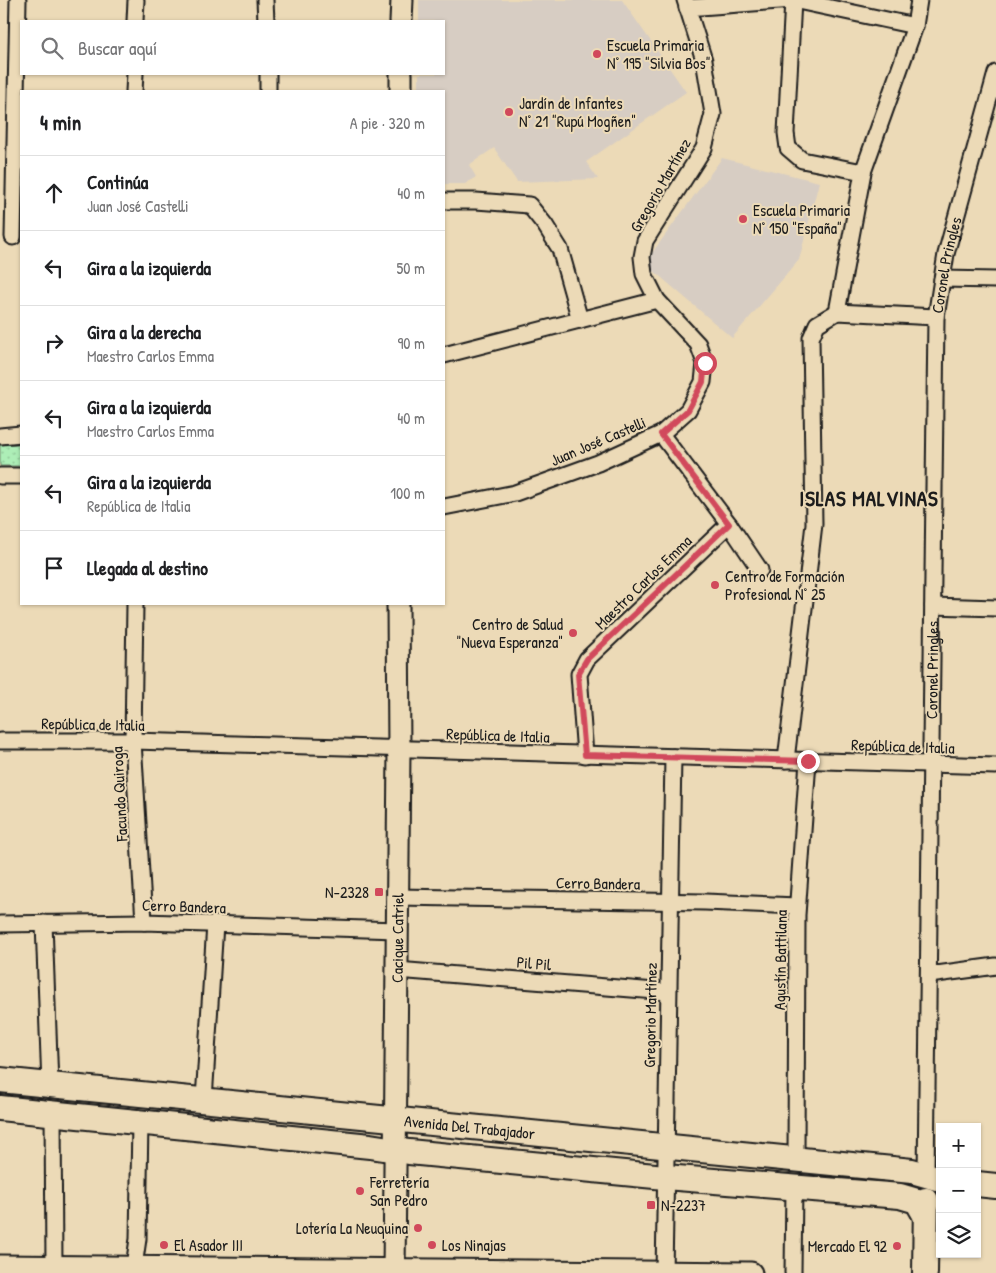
<!DOCTYPE html>
<html lang="es">
<meta charset="utf-8">
<style>
:root{--surface:#fff;--page:#f2f2f2;--text:#202124;--muted:#757577;--line:#e0e0e0}
body{margin:0;font-family:"Patrick Hand",sans-serif;background:var(--page);color:var(--text)}
.controls{position:absolute;right:15px;bottom:15px;display:grid;overflow:hidden;border-radius:0px;box-shadow:0 1px 4px #0004}
.controls button{width:45px;height:45px;display:grid;place-items:center;padding:0;border:0;border-bottom:1px solid var(--line);background:var(--surface);color:var(--text);font:25px sans-serif}
.stop{position:absolute;width:15px;height:15px;margin:-11px;border:4px solid #d1495b;border-radius:50%;background:#fff}
.stop.end{background:#d1495b;border-color:#fff;box-shadow:0 1px 5px #0008}
.list{margin:0;padding:0;list-style:none}
h2{display:flex;justify-content:space-between;align-items:center;height:65px;margin:0;padding:0 20px;font-size:21px}
h2 small{font-size:16px;font-weight:400;color:var(--muted)}
.list li{display:grid;grid-template-columns:32px 1fr auto;gap:15px;align-items:center;box-sizing:border-box;height:75px;padding:0 20px;border-top:1px solid var(--line)}
.list b{display:block;font-size:19px;white-space:nowrap}
.list p{margin:0;font-size:16px;white-space:nowrap;color:var(--muted)}
.list em{font-size:16px;font-style:normal;color:var(--muted)}
.icon{flex:none;width:28px;height:28px;fill:none;stroke:currentColor;stroke-width:2;stroke-linecap:round;stroke-linejoin:round}
.map{position:relative;flex:none;width:996px;height:1273px;overflow:hidden}
.search{position:absolute;background:var(--surface);box-shadow:0 1px 4px #0004;left:20px;top:20px;width:425px;height:55px;display:flex;align-items:center;gap:12px;box-sizing:border-box;padding:0 18px;border-radius:0px;color:var(--muted);font-size:19px}
.panel{position:absolute;background:var(--surface);box-shadow:0 1px 4px #0004;left:20px;top:90px;width:425px;height:515px;border-radius:0px}
.map>svg:first-child{display:block}
.built{fill:#d7cdc3}
.park{fill:url(#park-dots);stroke:#64856a}
.lines{fill:none;stroke-linecap:round;stroke-linejoin:round}
.street-casing{stroke:#1c1c1c;stroke-width:19}
.secondary-casing{stroke:#1c1c1c;stroke-width:25}
.primary-casing{stroke:#1c1c1c;stroke-width:28}
.street{stroke:#ecdab7;stroke-width:15}
.secondary{stroke:#ecdab7;stroke-width:21}
.primary{stroke:#ecdab7;stroke-width:24}
.route{stroke:#d1495b;stroke-width:6}
.poi-dot{fill:#d1495b;stroke:#ecdab7;stroke-width:2}
.labels{text-anchor:middle;stroke-width:4;stroke-linejoin:round;paint-order:stroke}
.poi-label{font-size:16px;fill:#1c1c1c;stroke:#ecdab7;text-anchor:start}
.street-label{font-size:16px;fill:#1c1c1c;stroke:#ecdab7}
.district-label{font-size:21px;font-weight:bold;letter-spacing:1px;fill:#1c1c1c;stroke:#ecdab7}
</style>
<div class="map">
<svg width="996" height="1273" viewBox="0 0 996 1273">
<defs>
<pattern id="park-dots" width="8" height="8" patternUnits="userSpaceOnUse" patternTransform="scale(1.25)"><rect width="8" height="8" fill="#adeeb7"/><path d="M2 2h.1M6 6h.1" fill="none" stroke="#94cc9d" stroke-width="1.8" stroke-linecap="round"/></pattern>
</defs>
<rect width="100%" height="100%" fill="#ecdab7"/>
<filter id="ink" filterUnits="userSpaceOnUse"><feTurbulence type="fractalNoise" baseFrequency=".02" numOctaves="2"/><feDisplacementMap in="SourceGraphic" scale="10" xChannelSelector="R" yChannelSelector="G"/><feConvolveMatrix kernelMatrix="1 2 1 2 8 2 1 2 1" color-interpolation-filters="sRGB"/></filter>
<g filter="url(#ink)">
<path class="built" d="M419 0H622L686 92 586 162 598 179 517 182 494 148 469 165 476 177 465 184H444V91H419V74H444V21H419Z
M722 158 819 182 799 260 732 338 648 266 649 257Z"/>
<path class="park" d="M21 444V466H0V445Z"/>
<g class="lines">
<defs>
<g id="street">
<path d="M265 0 266 21"/>
<path d="M793 0 786 133 788 148 802 160 863 172"/>
<path d="M687 8 793 0 915 26"/>
<path d="M135 21 136 0"/>
<path d="M268 74V91"/>
<path d="M134 91 135 74"/>
<path d="M444 201H476L529 205 545 225 560 249 580 320"/>
<path d="M13 237 18 0"/>
<path d="M942 279 996 280"/>
<path d="M837 312 863 172 915 26 919 0"/>
<path d="M444 355 657 300"/>
<path d="M661 434 729 524 760 570"/>
<path d="M0 436 21 434"/>
<path d="M0 476H21"/>
<path d="M444 507 515 493 598 463 661 434 688 410 703 382 705 363 698 344 657 300 644 274 642 257 645 241 704 148 713 114 704 60 685 0"/>
<path d="M135 604 133 741 144 922"/>
<path d="M933 606 996 608"/>
<path d="M0 741H133L996 766"/>
<path d="M585 755 579 674 587 659 729 524"/>
<path d="M786 760 814 524 811 338 817 324 837 312 936 317"/>
<path d="M397 897 705 902 797 906"/>
<path d="M44 923 50 1085"/>
<path d="M0 924 144 922 397 930"/>
<path d="M397 970 668 992"/>
<path d="M929 975 996 966"/>
<path d="M204 1100 215 924"/>
<path d="M53 1113 54 1267"/>
<path d="M796 1159 797 915 808 761"/>
<path id="s1" d="M926 1176 936 317 946 254 996 73"/>
<path d="M133 1273 138 1239 140 1123"/>
<path d="M664 1273 673 757"/>
<path d="M793 1273 794 1187"/>
</g>
<g id="secondary">
<path d="M401 21 402 0"/>
<path d="M401 91V74"/>
<path d="M0 1266 751 1273"/>
<path id="s2" d="M394 1273 399 750 398 604"/>
</g>
<g id="primary">
<path id="s3" d="M0 1080 912 1171 940 1179"/>
<path d="M0 1108 370 1146 409 1152 665 1177 900 1196 917 1201 925 1215"/>
<path d="M977 1184 996 1186"/>
<path d="M925 1273 926 1200"/>
</g>
</defs>
<use href="#street" class="street-casing"/>
<use href="#secondary" class="secondary-casing"/>
<use href="#primary" class="primary-casing"/>
<use href="#street" class="street"/>
<use href="#secondary" class="secondary"/>
<use href="#primary" class="primary"/>
</g>
</g>
<g class="lines" filter="url(#ink)">
<path class="route" d="M705 363 703 382 688 410 661 434 729 524 587 659 578 674 585 755 808 761"/>
</g>
<g class="poi-dot">
<circle cx="597" cy="54" r="5"/>
<circle cx="509" cy="112" r="5"/>
<circle cx="743" cy="219" r="5"/>
<circle cx="715" cy="585" r="5"/>
<circle cx="573" cy="633" r="5"/>
<rect x="374" y="887" width="10" height="10" rx="2.5"/>
<circle cx="360" cy="1191" r="5"/>
<rect x="646" y="1200" width="10" height="10" rx="2.5"/>
<circle cx="418" cy="1228" r="5"/>
<circle cx="164" cy="1245" r="5"/>
<circle cx="432" cy="1245" r="5"/>
<circle cx="897" cy="1246" r="5"/>
</g>
<g class="labels">
<g class="poi-label">
<text x="607" y="51">Escuela Primaria<tspan x="607" dy="18">N° 195 "Silvia Bos"</tspan></text>
<text x="519" y="109">Jardín de Infantes<tspan x="519" dy="18">N° 21 "Rupú Mogñen"</tspan></text>
<text x="753" y="216">Escuela Primaria<tspan x="753" dy="18">N° 150 "España"</tspan></text>
<text x="725" y="582">Centro de Formación<tspan x="725" dy="18">Profesional N° 25</tspan></text>
<text x="563" y="630" text-anchor="end">Centro de Salud<tspan x="563" dy="18">"Nueva Esperanza"</tspan></text>
<text x="369" y="898" text-anchor="end">N-2328</text>
<text x="370" y="1188">Ferretería<tspan x="370" dy="18">San Pedro</tspan></text>
<text x="661" y="1211">N-2237</text>
<text x="408" y="1234" text-anchor="end">Lotería La Neuquina</text>
<text x="174" y="1251">El Asador III</text>
<text x="442" y="1251">Los Ninajas</text>
<text x="887" y="1252" text-anchor="end">Mercado El 92</text>
</g>
<g class="street-label">
<text transform="translate(660 185) rotate(-60)" y="6">Gregorio Martínez</text>
<text dy="6" stroke="none"><textPath href="#s1" startOffset="912">Coronel Pringles</textPath></text>
<text transform="translate(598 441) rotate(-23)" y="6">Juan José Castelli</text>
<text transform="translate(643 582) rotate(-44)" y="6">Maestro Carlos Emma</text>
<text dy="6" stroke="none"><textPath href="#s1" startOffset="506">Coronel Pringles</textPath></text>
<text transform="translate(93 724) rotate(1)" y="6">República de Italia</text>
<text transform="translate(498 735) rotate(2)" y="6">República de Italia</text>
<text transform="translate(903 746) rotate(2)" y="6">República de Italia</text>
<text transform="translate(119 794) rotate(-93)" y="6">Facundo Quiroga</text>
<text transform="translate(598 883) rotate(1)" y="6">Cerro Bandera</text>
<text transform="translate(184 906) rotate(2)" y="6">Cerro Bandera</text>
<text dy="6" stroke="none"><textPath href="#s2" startOffset="335">Cacique Catriel</textPath></text>
<text transform="translate(780 960) rotate(-89)" y="6">Agustín Battilana</text>
<text transform="translate(534 963) rotate(5)" y="6">Pil Pil</text>
<text transform="translate(650 1015) rotate(-89)" y="6">Gregorio Martínez</text>
<text dy="6" stroke="none"><textPath href="#s3" startOffset="472">Avenida Del Trabajador</textPath></text>
</g>
<g class="district-label">
<text x="869" y="506">ISLAS MALVINAS</text>
</g>
</g>
</svg>
<div class="controls">
<button>+</button>
<button>−</button>
<button><svg class="icon" aria-label="layers" viewBox="0 0 24 24"><path d="M12 4l9 5-9 5-9-5zM3 14l9 5 9-5"/></svg></button>
</div>
<div class="stop" style="left:705px;top:363px"></div>
<div class="stop end" style="left:808px;top:761px"></div>
<div class="search"><svg class="icon" aria-label="search" viewBox="0 0 24 24"><circle cx="10" cy="10" r="6"/><path d="M15 15l6 6"/></svg>Buscar aquí</div>
<section class="panel">
<h2>4 min<small>A pie · 320 m</small></h2>
<ul class="list">
<li><svg class="icon" aria-label="ahead" viewBox="0 0 24 24"><path d="M12 20V5M6 11l6-6 6 6"/></svg><div><b>Continúa</b><p>Juan José Castelli</p></div><em>40 m</em></li>
<li><svg class="icon" aria-label="left" viewBox="0 0 24 24"><path d="M17 20v-9H6M10 6l-5 5 5 5"/></svg><div><b>Gira a la izquierda</b></div><em>50 m</em></li>
<li><svg class="icon" aria-label="right" viewBox="0 0 24 24"><path d="M7 20v-9h11M14 6l5 5-5 5"/></svg><div><b>Gira a la derecha</b><p>Maestro Carlos Emma</p></div><em>90 m</em></li>
<li><svg class="icon" aria-label="left" viewBox="0 0 24 24"><path d="M17 20v-9H6M10 6l-5 5 5 5"/></svg><div><b>Gira a la izquierda</b><p>Maestro Carlos Emma</p></div><em>40 m</em></li>
<li><svg class="icon" aria-label="left" viewBox="0 0 24 24"><path d="M17 20v-9H6M10 6l-5 5 5 5"/></svg><div><b>Gira a la izquierda</b><p>República de Italia</p></div><em>100 m</em></li>
<li><svg class="icon" aria-label="arrive" viewBox="0 0 24 24"><path d="M6 21V4h12l-3 4 3 4H6"/></svg><div><b>Llegada al destino</b></div></li>
</ul>
</section>
</div>
